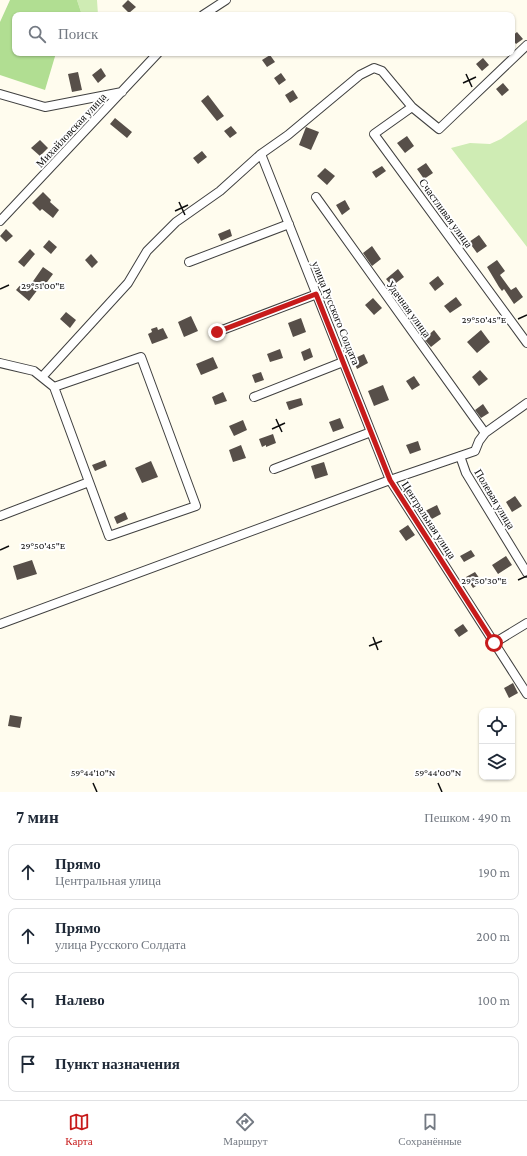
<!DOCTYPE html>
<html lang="ru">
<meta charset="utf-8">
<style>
:root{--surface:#fff;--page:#f6f6f7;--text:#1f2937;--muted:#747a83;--line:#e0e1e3;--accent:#c71b1b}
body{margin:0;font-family:"Crimson Pro",serif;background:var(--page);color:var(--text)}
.controls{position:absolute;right:12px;bottom:12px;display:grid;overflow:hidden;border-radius:8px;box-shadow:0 1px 3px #0004}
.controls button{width:36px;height:36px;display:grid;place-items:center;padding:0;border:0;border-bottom:1px solid var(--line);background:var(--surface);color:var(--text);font:20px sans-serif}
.stop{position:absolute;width:12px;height:12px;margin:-9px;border:3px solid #c71b1b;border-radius:50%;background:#fff}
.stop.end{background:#c71b1b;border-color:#fff;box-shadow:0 1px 4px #0008}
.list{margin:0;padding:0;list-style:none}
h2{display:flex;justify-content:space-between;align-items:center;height:52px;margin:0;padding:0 16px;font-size:17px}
h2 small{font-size:13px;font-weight:400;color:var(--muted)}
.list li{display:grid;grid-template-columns:26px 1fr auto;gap:12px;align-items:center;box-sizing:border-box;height:56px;margin:0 8px 8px;padding:0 8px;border:1px solid var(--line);border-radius:8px}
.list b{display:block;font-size:15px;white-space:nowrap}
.list p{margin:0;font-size:13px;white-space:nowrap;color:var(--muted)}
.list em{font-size:13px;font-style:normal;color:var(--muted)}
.icon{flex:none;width:22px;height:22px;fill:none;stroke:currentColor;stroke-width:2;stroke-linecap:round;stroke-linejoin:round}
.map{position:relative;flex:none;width:527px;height:792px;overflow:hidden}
.search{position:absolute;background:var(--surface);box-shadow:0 1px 3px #0004;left:12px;right:12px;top:12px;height:44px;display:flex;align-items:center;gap:10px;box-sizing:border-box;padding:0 14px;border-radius:8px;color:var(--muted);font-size:15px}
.sheet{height:308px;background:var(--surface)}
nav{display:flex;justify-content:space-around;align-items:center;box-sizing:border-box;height:56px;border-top:1px solid var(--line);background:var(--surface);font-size:11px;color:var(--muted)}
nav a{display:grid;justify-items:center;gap:2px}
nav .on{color:var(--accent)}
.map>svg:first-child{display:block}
.green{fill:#cfecb4}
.forest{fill:#b1de92}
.building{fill:#574f49}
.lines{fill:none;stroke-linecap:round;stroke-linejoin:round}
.minor-casing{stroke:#404040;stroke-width:10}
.minor{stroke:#fff;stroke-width:8}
.route{stroke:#c71b1b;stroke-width:5}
.ticks{fill:none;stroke:#0d0d0d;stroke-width:1.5}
.labels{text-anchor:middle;stroke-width:4;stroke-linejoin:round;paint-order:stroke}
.street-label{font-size:11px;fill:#0d0d0d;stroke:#fff}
.ticks-label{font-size:10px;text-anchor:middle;fill:#0d0d0d;stroke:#fff;stroke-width:4;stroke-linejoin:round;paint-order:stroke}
</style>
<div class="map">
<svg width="527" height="792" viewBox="0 0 527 792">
<rect width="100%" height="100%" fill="#fffcee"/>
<path class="green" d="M77 0H97L98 15H82Z
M527 120V247L451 148 470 143 490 144 501 139Z"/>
<path class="forest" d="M10 0H77L82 15H15V53H56L45 90 0 75V22Z"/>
<path class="building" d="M128 0 136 7 129 13 122 6Z
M517 32 523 39 516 44 512 39V36Z
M270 55 275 62 267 67 262 60Z
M483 58 489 65 482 71 476 64Z
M101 68 106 76 98 83 92 75Z
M78 72 82 90 72 92 68 74Z
M281 73 286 80 279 85 274 78Z
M503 83 509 90 502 96 496 89Z
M293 90 298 98 290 103 285 95Z
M208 95 224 116 217 121 201 101Z
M115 118 132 132 127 138 110 124Z
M231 126 237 133 230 138 224 131Z
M306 127 319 132 311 150 299 145Z
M407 136 414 146 405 153 397 143Z
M40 140 48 148 40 156 31 148Z
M202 151 207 157 198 164 193 158Z
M426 163 433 173 424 179 417 169Z
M382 166 386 171 376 178 372 172Z
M325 168 335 176 327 185 317 176Z
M43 192 51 200 50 202 59 210 53 218 42 209 40 211 32 203Z
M345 200 350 209 342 215 336 205Z
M6 229 13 236 6 242 0 236Z
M230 229 232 236 221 241 218 234Z
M479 235 487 246 477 253 469 242Z
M49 240 57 247 51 254 43 247Z
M372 246 381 259 372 266 363 253Z
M30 249 35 254 24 267 18 262Z
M91 254 98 262 92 268 85 260Z
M497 260 505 271 500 275 511 290 516 287 523 297 514 304 504 289 502 291 499 287 487 267Z
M43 267 53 274 44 286 42 284 29 301 16 290 23 282 29 287Z
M398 269 404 277 392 286 386 279Z
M438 276 444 284 435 291 429 283Z
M456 297 462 305 450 313 444 306Z
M373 298 382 308 374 315 365 305Z
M66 312 76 320 70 328 60 319Z
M191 316 198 331 184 337 178 322Z
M301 318 306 332 293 337 288 323Z
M157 327 158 330 163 328 168 338 152 344 148 334 152 332 151 329Z
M434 330 441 339 431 347 424 339Z
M481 330 490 342 477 353 467 342Z
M310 348 313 357 304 361 301 352Z
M280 349 283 358 270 362 267 354Z
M364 354 368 363 357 369 353 359Z
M213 357 218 368 201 375 196 364Z
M480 370 488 379 479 386 472 377Z
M261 372 264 380 255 383 252 375Z
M414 376 420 385 412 390 406 381Z
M383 385 389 400 374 406 368 391Z
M223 392 227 401 215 405 212 397Z
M301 398 303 405 289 410 286 402Z
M483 404 489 413 481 418 475 410Z
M340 418 344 428 333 432 329 422Z
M243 420 247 430 234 436 229 426Z
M273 434 276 443 266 447V445L262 447 259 439Z
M418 441 421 450 410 454 406 445Z
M241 445 246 458 233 462 229 450Z
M105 460 107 466 95 471 92 465Z
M151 461 158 477 142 483 135 468Z
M324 462 328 475 315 479 311 466Z
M515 496 522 506 512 512 506 502Z
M437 505 441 514 430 520 425 511Z
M125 512 128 519 117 524 114 517Z
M408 525 415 535 406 541 399 531Z
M471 550 475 556 464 562 460 556Z
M506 556 512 565 498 574 492 565Z
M32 560 37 574 17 580 13 566Z
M475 572 482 582 473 588 466 577Z
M463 624 468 631 459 637 454 630Z
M513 683 518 693 509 698 504 688Z
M10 715 22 717 20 728 8 726Z"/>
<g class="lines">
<defs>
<path id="minor" d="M203 15 226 0
M0 94 45 107 122 92
M412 107 374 134 527 343
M261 154 390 480 527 694
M316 197 485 433
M0 221 158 53
M189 262 289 224
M217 332 317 294
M0 363 34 371 54 387 109 536 196 506 141 357 54 387
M42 377 128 283 147 251 176 222 220 191 261 154 288 135 360 75 374 68 382 71 412 107 439 129 527 45
M254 397 343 362
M460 456 466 473 527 573
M274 469 371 432
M0 516 89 482
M0 624 390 480 475 451 479 441 485 433 527 403
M494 643 527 623"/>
</defs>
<use href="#minor" class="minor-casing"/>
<use href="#minor" class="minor"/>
</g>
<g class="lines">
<path class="route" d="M217 332 316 294 390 480 494 643"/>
</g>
<path class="ticks" d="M466 74 472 87M463 83 476 77M179 202 185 215M175 211 188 205M0 289 9 285M518 319 527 315M276 419 282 432M272 429 285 423M0 550 9 546M518 580 527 576M373 637 378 650M369 646 382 641M93 783 97 792M438 783 442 792"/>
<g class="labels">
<g class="street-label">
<text transform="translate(71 130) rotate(-47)" y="4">Михайловская улица</text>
<text transform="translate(446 213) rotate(54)" y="4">Счастливая улица</text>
<text transform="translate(409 309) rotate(54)" y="4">Удачная улица</text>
<text transform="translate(336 313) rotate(68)" y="4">улица Русского Солдата</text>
<text transform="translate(495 499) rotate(59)" y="4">Полевая улица</text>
<text transform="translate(429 520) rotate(57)" y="4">Центральная улица</text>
</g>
</g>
<g class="ticks-label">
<text x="43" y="289">29°51'00"E</text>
<text x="484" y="323">29°50'45"E</text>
<text x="43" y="549">29°50'45"E</text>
<text x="484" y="584">29°50'30"E</text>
<text x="93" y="776">59°44'10"N</text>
<text x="438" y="776">59°44'00"N</text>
</g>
</svg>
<div class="controls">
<button><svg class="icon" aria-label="locate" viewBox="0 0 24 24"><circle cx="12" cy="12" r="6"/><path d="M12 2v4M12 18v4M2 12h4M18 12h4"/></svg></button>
<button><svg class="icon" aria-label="layers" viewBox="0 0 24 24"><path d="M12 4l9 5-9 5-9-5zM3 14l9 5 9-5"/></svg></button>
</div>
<div class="stop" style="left:494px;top:643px"></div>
<div class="stop end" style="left:217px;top:332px"></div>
<div class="search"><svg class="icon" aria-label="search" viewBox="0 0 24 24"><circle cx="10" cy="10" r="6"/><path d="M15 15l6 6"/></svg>Поиск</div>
</div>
<section class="sheet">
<h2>7 мин<small>Пешком · 490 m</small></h2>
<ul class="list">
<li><svg class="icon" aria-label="ahead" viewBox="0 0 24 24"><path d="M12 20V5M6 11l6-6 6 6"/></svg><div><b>Прямо</b><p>Центральная улица</p></div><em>190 m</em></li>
<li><svg class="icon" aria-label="ahead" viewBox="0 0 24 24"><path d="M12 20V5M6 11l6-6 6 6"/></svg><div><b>Прямо</b><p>улица Русского Солдата</p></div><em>200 m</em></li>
<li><svg class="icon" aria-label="left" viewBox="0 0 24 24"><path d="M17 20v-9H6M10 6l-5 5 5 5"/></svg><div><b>Налево</b></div><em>100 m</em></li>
<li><svg class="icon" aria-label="arrive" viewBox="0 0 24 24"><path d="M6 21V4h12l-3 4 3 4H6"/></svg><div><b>Пункт назначения</b></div></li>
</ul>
</section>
<nav>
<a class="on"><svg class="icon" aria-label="map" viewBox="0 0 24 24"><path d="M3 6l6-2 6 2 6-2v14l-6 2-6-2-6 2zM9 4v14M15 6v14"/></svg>Карта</a>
<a><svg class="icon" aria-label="directions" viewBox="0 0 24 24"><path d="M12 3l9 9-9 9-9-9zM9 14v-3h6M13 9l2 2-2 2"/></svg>Маршрут</a>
<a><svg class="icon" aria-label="saved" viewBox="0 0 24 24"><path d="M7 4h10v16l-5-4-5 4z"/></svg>Сохранённые</a>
</nav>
